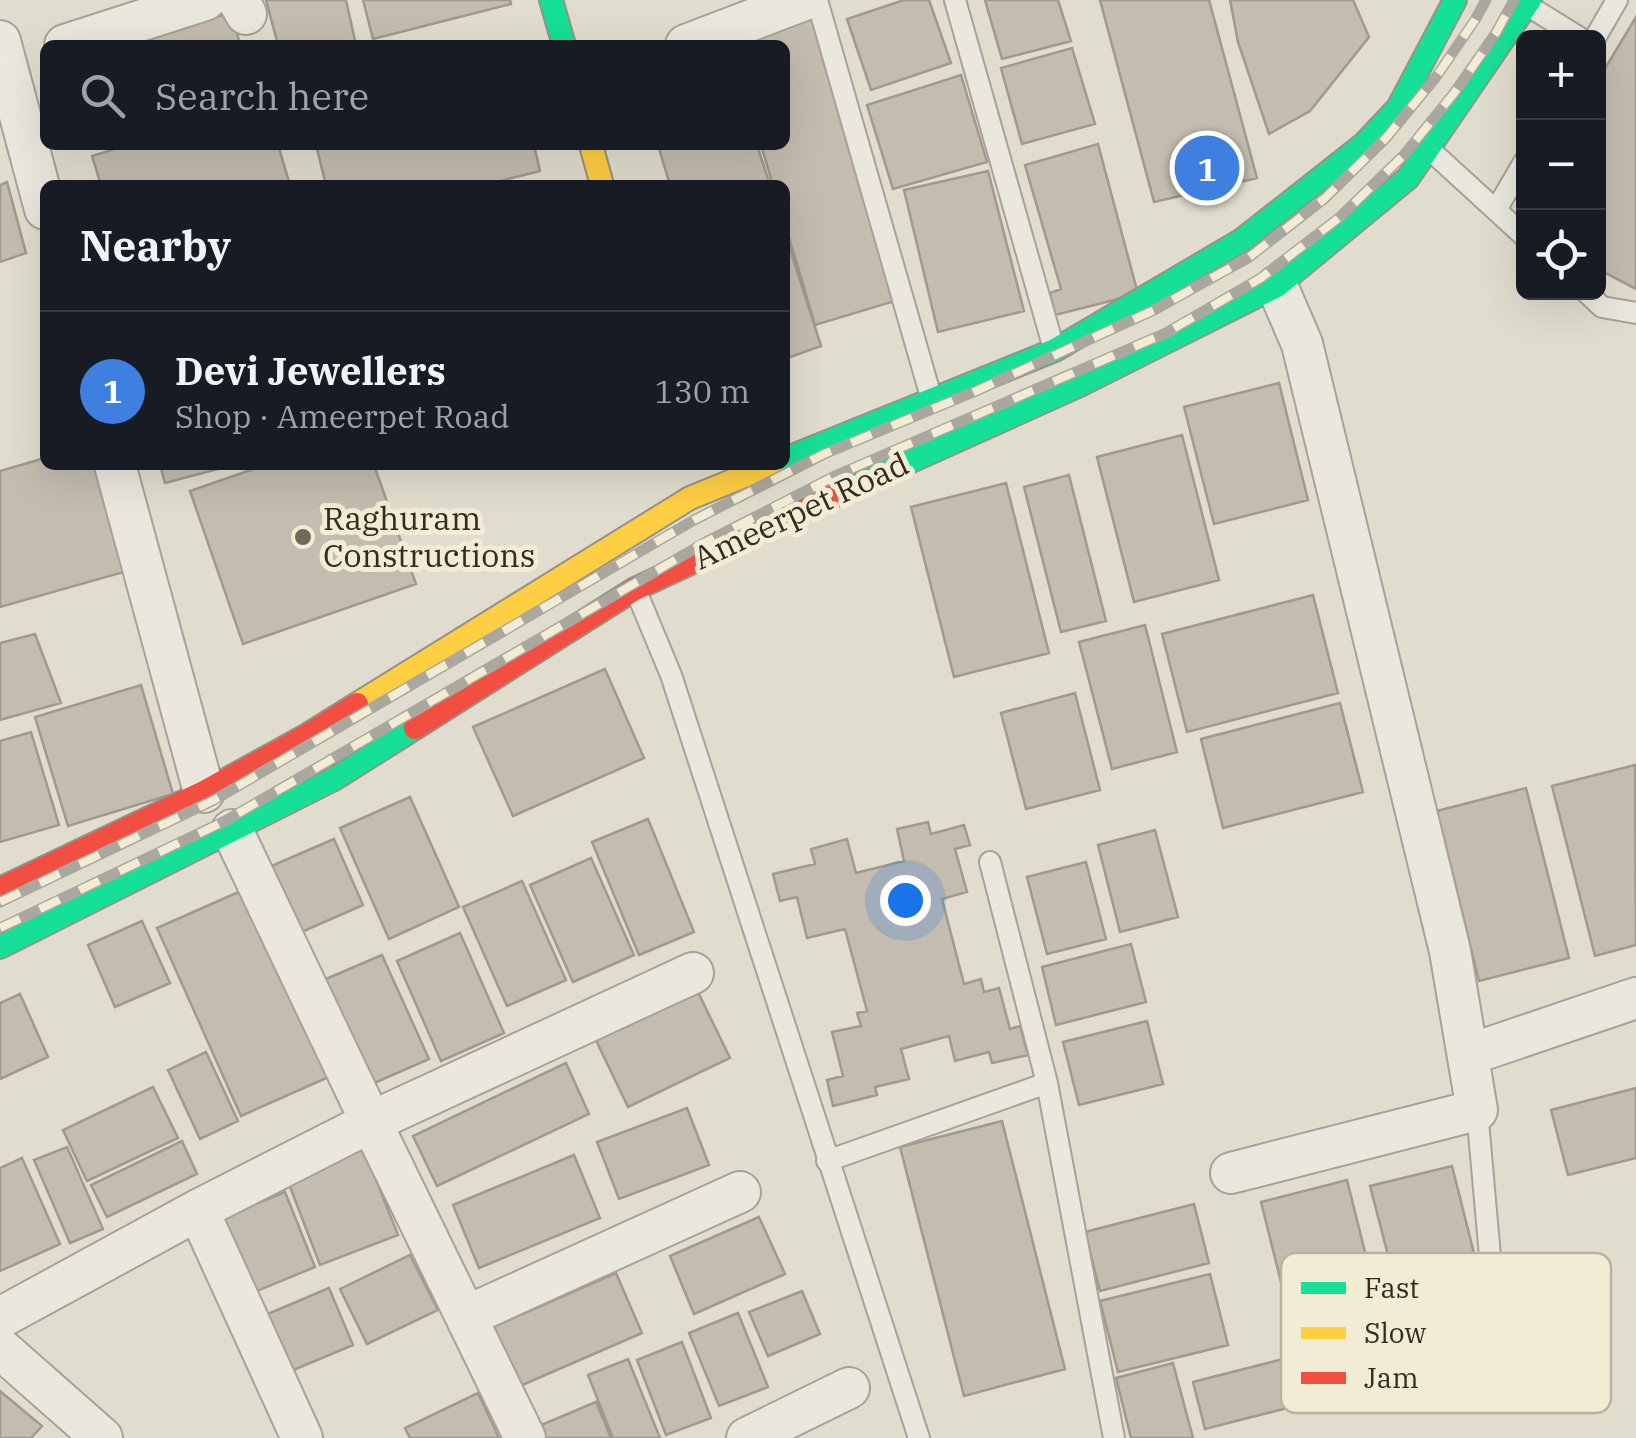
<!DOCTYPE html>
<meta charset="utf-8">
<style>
:root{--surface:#171b24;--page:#242831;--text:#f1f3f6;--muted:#9ea1a6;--line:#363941;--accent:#71695d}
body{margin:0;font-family:"IBM Plex Serif",serif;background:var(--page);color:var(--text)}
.controls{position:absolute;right:30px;top:30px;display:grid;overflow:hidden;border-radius:15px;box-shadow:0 10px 40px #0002}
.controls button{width:90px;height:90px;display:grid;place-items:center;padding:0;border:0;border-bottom:2px solid var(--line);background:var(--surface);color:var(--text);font:50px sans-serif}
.you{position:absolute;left:905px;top:900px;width:35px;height:35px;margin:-25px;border:8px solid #fff;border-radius:50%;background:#1a73e8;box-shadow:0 0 0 15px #1a73e833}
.badge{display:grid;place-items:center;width:65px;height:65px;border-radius:50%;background:var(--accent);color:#fff;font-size:32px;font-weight:700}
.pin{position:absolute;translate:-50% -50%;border:5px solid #fff;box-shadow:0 2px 10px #0006}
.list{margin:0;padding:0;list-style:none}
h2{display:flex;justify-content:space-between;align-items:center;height:130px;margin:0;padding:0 40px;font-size:42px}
h2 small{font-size:32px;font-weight:400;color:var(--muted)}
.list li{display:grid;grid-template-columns:65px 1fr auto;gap:30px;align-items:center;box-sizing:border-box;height:160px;padding:0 40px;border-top:2px solid var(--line)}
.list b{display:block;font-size:38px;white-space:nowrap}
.list p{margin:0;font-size:32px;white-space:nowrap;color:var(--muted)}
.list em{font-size:32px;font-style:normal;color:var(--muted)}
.icon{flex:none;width:55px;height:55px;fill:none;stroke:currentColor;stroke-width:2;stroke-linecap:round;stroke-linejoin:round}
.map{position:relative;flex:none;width:1636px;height:1438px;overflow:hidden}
.search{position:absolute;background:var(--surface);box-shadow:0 10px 40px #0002;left:40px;top:40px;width:750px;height:110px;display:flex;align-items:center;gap:25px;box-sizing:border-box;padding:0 35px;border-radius:15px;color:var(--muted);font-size:38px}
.panel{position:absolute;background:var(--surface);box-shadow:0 10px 40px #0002;left:40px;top:180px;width:750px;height:290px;border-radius:15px}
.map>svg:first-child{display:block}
.building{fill:#c4bcaf;stroke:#a1998e;stroke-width:2.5}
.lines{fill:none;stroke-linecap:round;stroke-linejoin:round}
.lane-casing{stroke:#a7a297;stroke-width:24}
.street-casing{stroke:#a7a297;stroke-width:44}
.fast-casing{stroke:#969286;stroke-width:26}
.slow-casing{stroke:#969286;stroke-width:26}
.jam-casing{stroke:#969286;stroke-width:26}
.lane{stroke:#eae7de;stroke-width:20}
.street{stroke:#eae7de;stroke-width:40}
.fast{stroke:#16e098;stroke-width:22}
.slow{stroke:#ffcf43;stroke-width:22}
.jam{stroke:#f24e42;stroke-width:22}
.rail-casing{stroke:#aaa79e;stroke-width:11}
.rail{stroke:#f2ecd5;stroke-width:8;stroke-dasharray:22;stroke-linecap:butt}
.poi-dot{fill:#71695d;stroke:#f2ecd5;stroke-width:4}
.labels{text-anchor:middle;stroke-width:10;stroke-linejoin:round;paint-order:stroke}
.street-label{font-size:32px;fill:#342b20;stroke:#f2ecd5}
.poi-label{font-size:32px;fill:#342b20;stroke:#f2ecd5;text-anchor:start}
.key{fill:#f2ecd5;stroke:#b9b29f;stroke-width:2.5}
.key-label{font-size:28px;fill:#342b20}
</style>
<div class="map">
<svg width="1636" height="1438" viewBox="0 0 1636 1438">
<rect width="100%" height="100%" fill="#e1ddce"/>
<path class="building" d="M266 0H346L356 45H278Z
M363 0H510L511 4 373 39Z
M904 0H929L951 63 871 90 847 19Z
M985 0H1058L1071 41 1002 59Z
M1100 0H1209L1257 178 1154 202Z
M1230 0H1353L1369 37 1310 111 1269 134 1238 42Z
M816 9 895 301 815 325 785 224V185H773L761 145H785V45H731Z
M232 13 240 45H103Z
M1636 17V289L1598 269V80Z
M1072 48 1095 124 1022 144 1001 68Z
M961 75 987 162 893 189 867 105Z
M1098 144 1138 294 1055 315 1050 293 1061 289 1025 165Z
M127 145H278L290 185H101L92 156Z
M316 145H534L540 171 484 185H326Z
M658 145H757L770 185H670Z
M988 171 1024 311 938 332 904 190Z
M7 182 26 253 0 262V185Z
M785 233 821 346 785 359Z
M1279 383 1308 500 1214 524 1184 407Z
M1182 435 1219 580 1134 602 1097 457Z
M45 458V465H94L124 572 0 607V471Z
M160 465H225L226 467 165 483Z
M265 465H374L416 584 243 644 190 491Z
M1069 475 1106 621 1061 632 1024 487Z
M1006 483 1049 653 954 677 911 507Z
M1313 595 1338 693 1187 732 1162 634Z
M1145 625 1177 752 1112 769 1079 642Z
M35 634 61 703 0 720V643Z
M605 669 644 758 513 816 473 727Z
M141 685 173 794 68 826 35 717Z
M1075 693 1100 790 1026 809 1001 713Z
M1340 703 1363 792 1223 828 1201 739Z
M31 732 59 825 0 842V741Z
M1635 765 1636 945 1595 956 1552 786Z
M1526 788 1569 958 1479 981 1437 811Z
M410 797 459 907 389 939 340 828Z
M648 819 694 932 639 955 592 842Z
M928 822 931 834 964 825 970 845 955 849 967 892 942 899 964 984 981 979 984 992 999 988 1010 1029 1020 1026 1028 1055 992 1063 989 1052 955 1061 949 1036 901 1049 909 1079 875 1087 877 1095 833 1106 827 1080 843 1076 832 1032 861 1026 857 1013 867 1011 845 929 807 938 797 897 780 901 773 874 815 864 811 849 847 839 856 873 904 861 897 829Z
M1155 830 1178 917 1120 932 1098 845Z
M334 839 363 905 297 934 267 868Z
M591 858 634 955 573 982 530 885Z
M1086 862 1106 939 1047 954 1027 877Z
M522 881 566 980 507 1006 463 907Z
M250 887 333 1075 241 1116 157 928Z
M142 921 170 983 115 1007 88 945Z
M460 933 504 1033 441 1061 397 961Z
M1131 944 1146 1002 1056 1025 1042 967Z
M382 955 429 1059 372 1084 326 979Z
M696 988 730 1058 628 1107 594 1036Z
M20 994 48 1057 0 1079V1003Z
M1147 1021 1163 1084 1079 1105 1063 1042Z
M206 1052 238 1121 200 1139 168 1070Z
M566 1063 589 1114 437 1186 413 1136Z
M153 1087 178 1138 87 1181 63 1130Z
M1636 1088V1158L1568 1175 1551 1110Z
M687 1108 709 1165 619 1199 597 1142Z
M1002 1121 1065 1369 964 1396 900 1147Z
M182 1141 197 1174 107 1217 91 1185Z
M67 1147 103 1229 70 1243 34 1160Z
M364 1149 398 1235 320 1265 287 1179Z
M574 1155 600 1218 479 1268 453 1205Z
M22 1158 60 1244 0 1271V1168Z
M1452 1166 1482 1285 1401 1305 1370 1186Z
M1347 1180 1367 1260 1281 1282 1261 1202Z
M285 1192 315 1267 245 1296 214 1221Z
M1194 1204 1209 1263 1100 1291 1085 1232Z
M759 1217 785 1274 694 1314 670 1256Z
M410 1255 438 1310 367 1344 340 1289Z
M616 1273 642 1333 520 1386 493 1327Z
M1210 1274 1228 1345 1118 1372 1100 1301Z
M329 1288 353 1345 279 1376 256 1319Z
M802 1291 820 1334 768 1356 749 1312Z
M738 1313 768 1387 719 1406 689 1333Z
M682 1342 711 1418 666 1435 637 1360Z
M1291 1357 1303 1404 1205 1429 1193 1382Z
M628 1359 660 1438H613L588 1375Z
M1173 1363 1193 1438H1131L1116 1378Z
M0 1391 42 1426 31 1438H0Z
M478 1393 499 1438H410L405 1428Z
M596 1402 611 1438H544L539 1426Z"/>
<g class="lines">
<defs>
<path id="lane" d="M817 0 931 397
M955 0 1054 349
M1530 7 1580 38
M1595 38 1617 0
M1429 149 1524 236
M1496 210 1524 162
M1586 292 1602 307 1636 313
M636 591 671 675 919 1438
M990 862 1047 1083 1114 1438
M1477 1110 1497 1335
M827 1161 1047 1083"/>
<path id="street" d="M238 0 246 14
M0 41 45 209
M65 45 205 0
M686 45 804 0
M115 465 204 792
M232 830 371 1122 525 1438
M1468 1055 1636 998
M1231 1173 1477 1110 1450 951 1302 344 1277 286
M198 1210 302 1438
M467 1316 740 1192
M0 1318 198 1210 371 1122 693 973
M0 1348 102 1438
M747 1438 849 1388"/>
<path id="fast" d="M551 0 564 45
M785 459 1055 350 1242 240 1364 144 1398 108 1455 0
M849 489 1080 385 1277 286 1408 178 1530 0
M0 947 334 779 415 728"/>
<path id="slow" d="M591 145 602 185
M357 704 690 498 771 465"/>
<path id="jam" d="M415 728 635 589 849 489
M0 889 204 792 304 737 357 704"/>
</defs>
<use href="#lane" class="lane-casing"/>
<use href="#street" class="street-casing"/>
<use href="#fast" class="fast-casing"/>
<use href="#slow" class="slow-casing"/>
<use href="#jam" class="jam-casing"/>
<use href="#lane" class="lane"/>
<use href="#street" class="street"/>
<use href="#fast" class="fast"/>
<use href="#slow" class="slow"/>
<use href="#jam" class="jam"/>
<defs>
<path id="rail" d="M0 902 214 800 694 520 824 454 976 391 1154 310 1248 258 1324 199 1386 138 1436 77 1475 20 1486 0
M0 928 225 821 706 542 835 476 1166 333 1261 278 1340 217 1404 155 1455 92 1496 33 1514 0"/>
</defs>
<use href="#rail" class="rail-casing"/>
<use href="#rail" class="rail"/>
</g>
<circle class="poi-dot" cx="303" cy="537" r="10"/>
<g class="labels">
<g class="street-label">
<text transform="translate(801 511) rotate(-25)" y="11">Ameerpet Road</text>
</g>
<g class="poi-label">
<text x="323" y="530">Raghuram<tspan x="323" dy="37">Constructions</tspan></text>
</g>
</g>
<rect x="1281" y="1253" width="330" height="160" rx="15" class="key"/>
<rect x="1301" y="1282" width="45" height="12" fill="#16e098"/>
<rect x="1301" y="1327" width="45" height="12" fill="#ffcf43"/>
<rect x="1301" y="1372" width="45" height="12" fill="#f24e42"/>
<g class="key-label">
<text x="1364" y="1298">Fast</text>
<text x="1364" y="1343">Slow</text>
<text x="1364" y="1388">Jam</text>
</g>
</svg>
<div class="controls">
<button>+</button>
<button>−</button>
<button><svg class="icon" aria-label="locate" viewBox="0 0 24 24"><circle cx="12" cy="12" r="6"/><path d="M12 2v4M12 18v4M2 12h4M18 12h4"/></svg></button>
</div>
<div class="you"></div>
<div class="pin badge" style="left:1207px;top:168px;background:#3f7fe0">1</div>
<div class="search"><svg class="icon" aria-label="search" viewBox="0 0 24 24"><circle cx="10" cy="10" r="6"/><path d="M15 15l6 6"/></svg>Search here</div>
<section class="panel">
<h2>Nearby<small></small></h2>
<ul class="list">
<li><span class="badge" style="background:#3f7fe0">1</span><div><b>Devi Jewellers</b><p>Shop · Ameerpet Road</p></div><em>130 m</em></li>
</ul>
</section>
</div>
